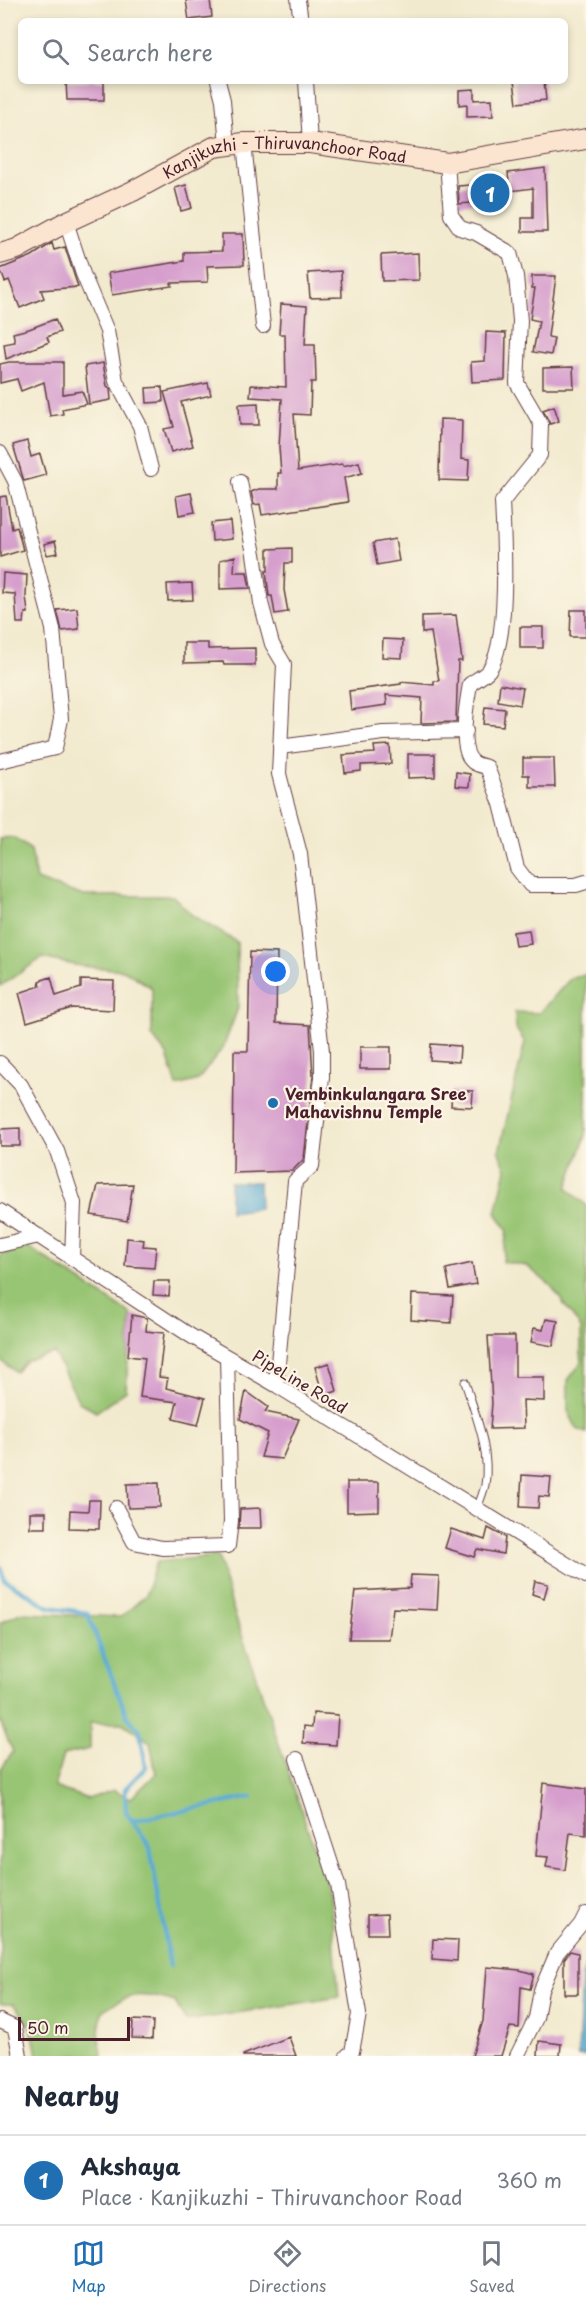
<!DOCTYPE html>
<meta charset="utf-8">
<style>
:root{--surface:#fff;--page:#f2f2f3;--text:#1f2937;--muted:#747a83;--line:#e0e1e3;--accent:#1f6fb2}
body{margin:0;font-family:"Playpen Sans",sans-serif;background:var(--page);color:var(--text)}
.scale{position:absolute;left:18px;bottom:15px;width:112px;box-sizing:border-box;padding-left:6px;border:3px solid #4a1f2b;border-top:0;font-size:16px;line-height:21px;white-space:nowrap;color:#4a1f2b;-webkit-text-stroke:4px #fcf5e5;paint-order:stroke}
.you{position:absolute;left:276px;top:972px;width:21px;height:21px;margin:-15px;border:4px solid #fff;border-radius:50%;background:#1a73e8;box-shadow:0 0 0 9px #1a73e833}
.badge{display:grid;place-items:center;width:39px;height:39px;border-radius:50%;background:var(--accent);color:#fff;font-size:20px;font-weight:700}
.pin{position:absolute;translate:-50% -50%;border:3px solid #fff;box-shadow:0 2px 6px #0006}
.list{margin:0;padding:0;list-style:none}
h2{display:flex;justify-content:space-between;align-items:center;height:78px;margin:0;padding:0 24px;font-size:26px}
h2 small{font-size:20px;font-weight:400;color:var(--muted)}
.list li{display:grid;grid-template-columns:39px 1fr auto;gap:18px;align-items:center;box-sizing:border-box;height:90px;padding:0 24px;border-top:2px solid var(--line)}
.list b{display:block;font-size:22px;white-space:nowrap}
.list p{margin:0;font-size:20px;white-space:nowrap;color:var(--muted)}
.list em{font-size:20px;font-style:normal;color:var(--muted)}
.icon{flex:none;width:33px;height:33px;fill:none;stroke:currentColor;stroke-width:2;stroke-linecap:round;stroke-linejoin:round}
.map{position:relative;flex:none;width:586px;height:2056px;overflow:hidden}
.search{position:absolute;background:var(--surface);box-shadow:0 3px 9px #0003;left:18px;right:18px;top:18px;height:66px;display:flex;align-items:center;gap:15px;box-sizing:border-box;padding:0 21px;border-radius:9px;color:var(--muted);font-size:22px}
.sheet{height:168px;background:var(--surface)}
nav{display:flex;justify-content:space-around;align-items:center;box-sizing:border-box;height:84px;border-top:2px solid var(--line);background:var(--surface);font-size:16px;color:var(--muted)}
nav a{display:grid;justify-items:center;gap:3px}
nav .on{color:var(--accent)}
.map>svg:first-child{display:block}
.green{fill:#98c573;stroke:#71724f;stroke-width:1.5;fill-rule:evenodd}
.water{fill:#59abd4;stroke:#526580;stroke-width:1.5}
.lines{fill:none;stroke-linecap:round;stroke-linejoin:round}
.stream{stroke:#59abd4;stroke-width:4.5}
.building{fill:#d69ecd}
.lane-casing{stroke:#633d43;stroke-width:9}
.street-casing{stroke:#633d43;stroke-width:16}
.secondary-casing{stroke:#633d43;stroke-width:22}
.lane{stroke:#fff;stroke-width:7}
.street{stroke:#fff;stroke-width:14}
.secondary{stroke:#fce5d0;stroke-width:20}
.poi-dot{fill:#1f6fb2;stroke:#fcf5e5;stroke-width:2}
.labels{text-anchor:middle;stroke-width:4.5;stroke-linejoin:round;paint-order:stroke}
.street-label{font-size:16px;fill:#4a1f2b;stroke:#fcf5e5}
.poi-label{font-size:16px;font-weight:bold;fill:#4a1f2b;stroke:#fcf5e5;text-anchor:start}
</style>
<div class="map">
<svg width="586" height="2056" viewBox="0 0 586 2056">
<rect width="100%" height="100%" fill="#fcf5e5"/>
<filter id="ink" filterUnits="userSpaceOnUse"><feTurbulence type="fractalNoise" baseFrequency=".0167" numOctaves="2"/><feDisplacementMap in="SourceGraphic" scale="12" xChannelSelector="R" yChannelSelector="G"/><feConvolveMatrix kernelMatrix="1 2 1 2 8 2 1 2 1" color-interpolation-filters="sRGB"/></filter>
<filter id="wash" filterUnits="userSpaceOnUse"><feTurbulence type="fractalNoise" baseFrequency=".008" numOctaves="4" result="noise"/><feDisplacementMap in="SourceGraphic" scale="24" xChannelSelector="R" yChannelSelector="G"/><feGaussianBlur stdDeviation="1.35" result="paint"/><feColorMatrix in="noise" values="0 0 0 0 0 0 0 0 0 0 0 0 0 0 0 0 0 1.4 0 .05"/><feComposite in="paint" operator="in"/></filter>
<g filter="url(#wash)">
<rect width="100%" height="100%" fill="#f2eace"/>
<path class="green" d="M14 838 31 850 36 880 84 896H173L193 916 237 942 238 1008 223 1048 198 1080 177 1086 167 1055 152 1036V988L124 970 80 966 42 958 0 986V839Z
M586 975V1135L567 1188 586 1205V1433L577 1429 568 1411V1380L581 1363V1328L552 1287 527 1266 503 1262 507 1229 496 1213 506 1169 499 1152 525 1042 516 1029 515 1012 539 1013 571 978Z
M28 1247 131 1314 126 1391 96 1412 79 1402 54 1353 26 1361 16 1372 0 1360V1255Z
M218 1556 232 1606 330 1894 339 1997 186 2021 175 2002C144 1992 130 1992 102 2011L99 2032 102 2056H37C34 2034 29 2020 13 2004H0V1770L13 1752 0 1721V1623L20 1613 121 1617 146 1595 156 1562ZM90 1723H122L150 1742 156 1774 131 1798 113 1790 88 1799 54 1787 63 1755 90 1749Z"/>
<path class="water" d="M230 1182H259L260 1208 230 1212Z
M586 1964V2056H578L582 1978Z"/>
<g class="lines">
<path class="stream" d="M0 1567 5 1580 49 1607 87 1613 127 1716 140 1731 146 1767 125 1789 126 1812 150 1847 170 1966
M132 1821 252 1797"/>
</g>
<g id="blocks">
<path class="building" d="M186 0H210L212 17 189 20Z
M66 81H104V100H67Z
M514 81H544L546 100 517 103Z
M474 89V100L492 99 493 116 467 117V104L459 105V90Z
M545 168 547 232H522V218H533V188L510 191 508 173Z
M509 182 510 200 459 204 458 186Z
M186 185 192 208 181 211 175 188Z
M222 234H243L244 265 207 266 208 282 171 283 172 286 112 295 108 273 184 261V252L222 251Z
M52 243 54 250 65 247 78 287 41 290 44 298 20 308 9 280 5 282 0 269 32 256Z
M418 253 419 280 382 281 381 255Z
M341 271 342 297 310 298 308 273Z
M532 276H556L548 337 554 338 551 355 533 352 539 321 530 319 535 288H532Z
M281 304 307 306 305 345H315L316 382H311L310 415 294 414 298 471 342 464 343 466 359 462 362 473 344 478 348 502 262 515 260 504 254 505 251 492 259 489H278V473H281L279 447 282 399 250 397 251 385 286 387 285 334H279Z
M55 319 60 332 47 337 49 342 6 359 4 344 15 342 13 333 29 329Z
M486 332 506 333 505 380 472 382 471 362 485 361Z
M9 362H63V394L82 391 87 404 62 409 63 414 50 416 44 382 21 391 17 379 0 383V364Z
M103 363 107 386 110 388 111 400 89 404 85 366Z
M573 367 574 388H543V368Z
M208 383 211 395 181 402 193 446 171 452 164 429 174 427 164 392Z
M162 387 163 402 147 403 146 388Z
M258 403 259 425H240L239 404Z
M554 406 559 421 550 424 543 410Z
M440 419 462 420 461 459 469 460 468 481 439 480Z
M27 441 31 457 40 454 46 475 24 481 13 445Z
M191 493 195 512 179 515 176 496Z
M6 496 12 529 17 527 23 550 0 557V497Z
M230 521 232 539 212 541 211 523Z
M395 539 399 561 377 565 373 543Z
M55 541 58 553 47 555 44 544Z
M292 548V563H285L284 590 288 612 275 614 272 596H269L266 571H268V549Z
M235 556 234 572H247L250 588 220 589V560Z
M3 573 27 575 26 596 28 613H25L24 623H17L15 594 2 593Z
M192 583 193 600 168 601 167 584Z
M77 608 79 629 62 631 57 610Z
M571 610H586V637H570Z
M456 615 462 661H458L456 722 421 723 422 698 386 695 387 705 351 710 349 691 401 684V682L434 685V681H439L431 632 422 633V616Z
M520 627H543V648H520Z
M383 639 403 640 402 658 382 657Z
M184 643H208V649L255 648V665H224L223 662 184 663Z
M500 684 523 688 520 705 498 701Z
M485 707 505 709 503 726 483 724Z
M390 745 391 764 361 765V771L345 773 343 755 375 753 374 746Z
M408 754H435V777L408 778Z
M523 758H554L555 787H529V775H523Z
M456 772 470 774 469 787 455 786Z
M529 930 531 944 515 946 513 932Z
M250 952 277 953 276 1023 310 1025 313 1076 304 1159 292 1171 233 1173 234 1051H248Z
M51 977 56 996 81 988V980L114 981 113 1010 72 1008 27 1022 19 993 40 986 39 981Z
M431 1044 460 1046 459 1062 430 1060Z
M360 1047H391V1069H360Z
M452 1090 473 1091 472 1107 451 1106Z
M20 1128V1146H0V1129Z
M133 1184 127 1221 91 1215 98 1185Z
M127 1238 144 1240 143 1246 156 1247 154 1268 125 1266Z
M472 1263 476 1284 450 1289 446 1269Z
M154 1281H170L169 1296 153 1295Z
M412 1294 453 1296 451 1323 411 1320Z
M132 1315 147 1318 146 1331 164 1333 159 1377 168 1378 166 1388 205 1398 198 1425 173 1419 177 1402 140 1397 145 1358 128 1356Z
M546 1319 558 1321 553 1346 531 1342 534 1328 543 1330Z
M488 1336H515V1377H544V1401L523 1400 524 1428 490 1429 492 1403Z
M329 1363 337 1391 323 1396 315 1367Z
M246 1391 268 1407 265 1412 299 1419 282 1459 261 1457 268 1433 240 1419Z
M522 1475 551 1477 549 1497 539 1496 538 1508 520 1507Z
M347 1482H379V1511L347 1512Z
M159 1483 160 1507 128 1508 127 1484Z
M89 1500H100L99 1529 69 1528 70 1510 88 1511Z
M260 1508 261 1528H239L240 1509Z
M30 1512H46V1528H30Z
M488 1528 505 1537 503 1554 477 1549 474 1557 445 1548 451 1529 485 1540Z
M411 1575 439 1576 437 1610 393 1608 389 1639H349L355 1591 410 1588Z
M535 1581 548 1584 544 1598 532 1594Z
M313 1713 338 1715 336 1745 303 1743 304 1726 312 1727Z
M543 1783 586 1789V1835L570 1833 565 1870 546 1867 548 1857 536 1856Z
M387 1914 388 1934H368V1915Z
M433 1939 458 1940 457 1961 432 1959Z
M570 1951 578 1953V1994H564V1959Z
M487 1967 520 1970 534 1974 530 1989 521 1987 519 2028 510 2027 501 2056H472L483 2021Z
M133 2020 153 2021 152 2039 132 2038Z
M289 2037 296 2056H243V2055Z
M539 2041 561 2044 560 2056H538Z"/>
</g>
</g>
<g filter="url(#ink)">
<use href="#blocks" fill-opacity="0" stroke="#633d43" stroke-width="1.5"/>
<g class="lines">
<defs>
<path id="lane" d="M465 1382C475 1414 491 1451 485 1485 483 1493 480 1501 477 1508"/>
<path id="street" d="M298 0 301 21
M218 81 223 100 227 145
M306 81 310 143
M244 143 263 326
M447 163 451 215 460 228 476 233 510 253 516 276 520 321 517 383 541 424 540 455 502 502C504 539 510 641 489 670 485 675 476 680 470 684 467 701 458 750 473 762 477 765 483 766 487 767L501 804 517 868 530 885H576L586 882
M66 222 83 274 107 331 116 381 140 426 151 469
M0 453 15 481 53 629 61 719 55 748 0 761
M240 482 254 554 261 603 272 644 284 664 279 774 300 854 322 1051V1077L312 1166 295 1181 276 1385
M280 747 383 733 466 731
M0 1063 21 1085 57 1151 74 1203 72 1258
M0 1211 191 1336 276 1385 586 1576
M0 1245 39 1236
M116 1508 134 1542 162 1548 228 1546 231 1521 227 1357
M297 1759 338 1885 359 2014 352 2052 347 2056
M0 2021 15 2028 20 2056
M517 2056 536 2018 541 1990 557 1953 581 1924 586 1914"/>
<g id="secondary">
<path id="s1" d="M0 254 17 249 66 222 133 191 214 147 244 143H310L447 163 586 139"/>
</g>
</defs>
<use href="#lane" class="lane-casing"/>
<use href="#street" class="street-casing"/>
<use href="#secondary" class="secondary-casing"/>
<use href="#lane" class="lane"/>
<use href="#street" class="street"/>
<use href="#secondary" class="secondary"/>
</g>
</g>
<circle class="poi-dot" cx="273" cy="1103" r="6"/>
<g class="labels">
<g class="street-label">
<text dy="6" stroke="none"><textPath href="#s1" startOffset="308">Kanjikuzhi - Thiruvanchoor Road</textPath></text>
<text transform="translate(300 1382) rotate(31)" y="6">PipeLine Road</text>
</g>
<g class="poi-label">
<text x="285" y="1100">Vembinkulangara Sree<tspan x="285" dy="18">Mahavishnu Temple</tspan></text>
</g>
</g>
</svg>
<div class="scale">50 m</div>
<div class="you"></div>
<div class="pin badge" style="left:490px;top:193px">1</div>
<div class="search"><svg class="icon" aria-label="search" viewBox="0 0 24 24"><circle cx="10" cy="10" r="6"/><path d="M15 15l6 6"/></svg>Search here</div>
</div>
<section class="sheet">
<h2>Nearby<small></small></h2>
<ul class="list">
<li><span class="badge">1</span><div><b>Akshaya</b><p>Place · Kanjikuzhi - Thiruvanchoor Road</p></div><em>360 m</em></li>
</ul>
</section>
<nav>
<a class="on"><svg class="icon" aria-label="map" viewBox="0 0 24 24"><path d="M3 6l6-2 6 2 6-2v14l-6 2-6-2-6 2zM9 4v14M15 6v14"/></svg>Map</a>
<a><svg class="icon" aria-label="directions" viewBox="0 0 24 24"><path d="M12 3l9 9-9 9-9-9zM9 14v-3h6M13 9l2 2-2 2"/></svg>Directions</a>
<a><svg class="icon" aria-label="saved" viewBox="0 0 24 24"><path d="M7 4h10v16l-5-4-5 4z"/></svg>Saved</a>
</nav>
